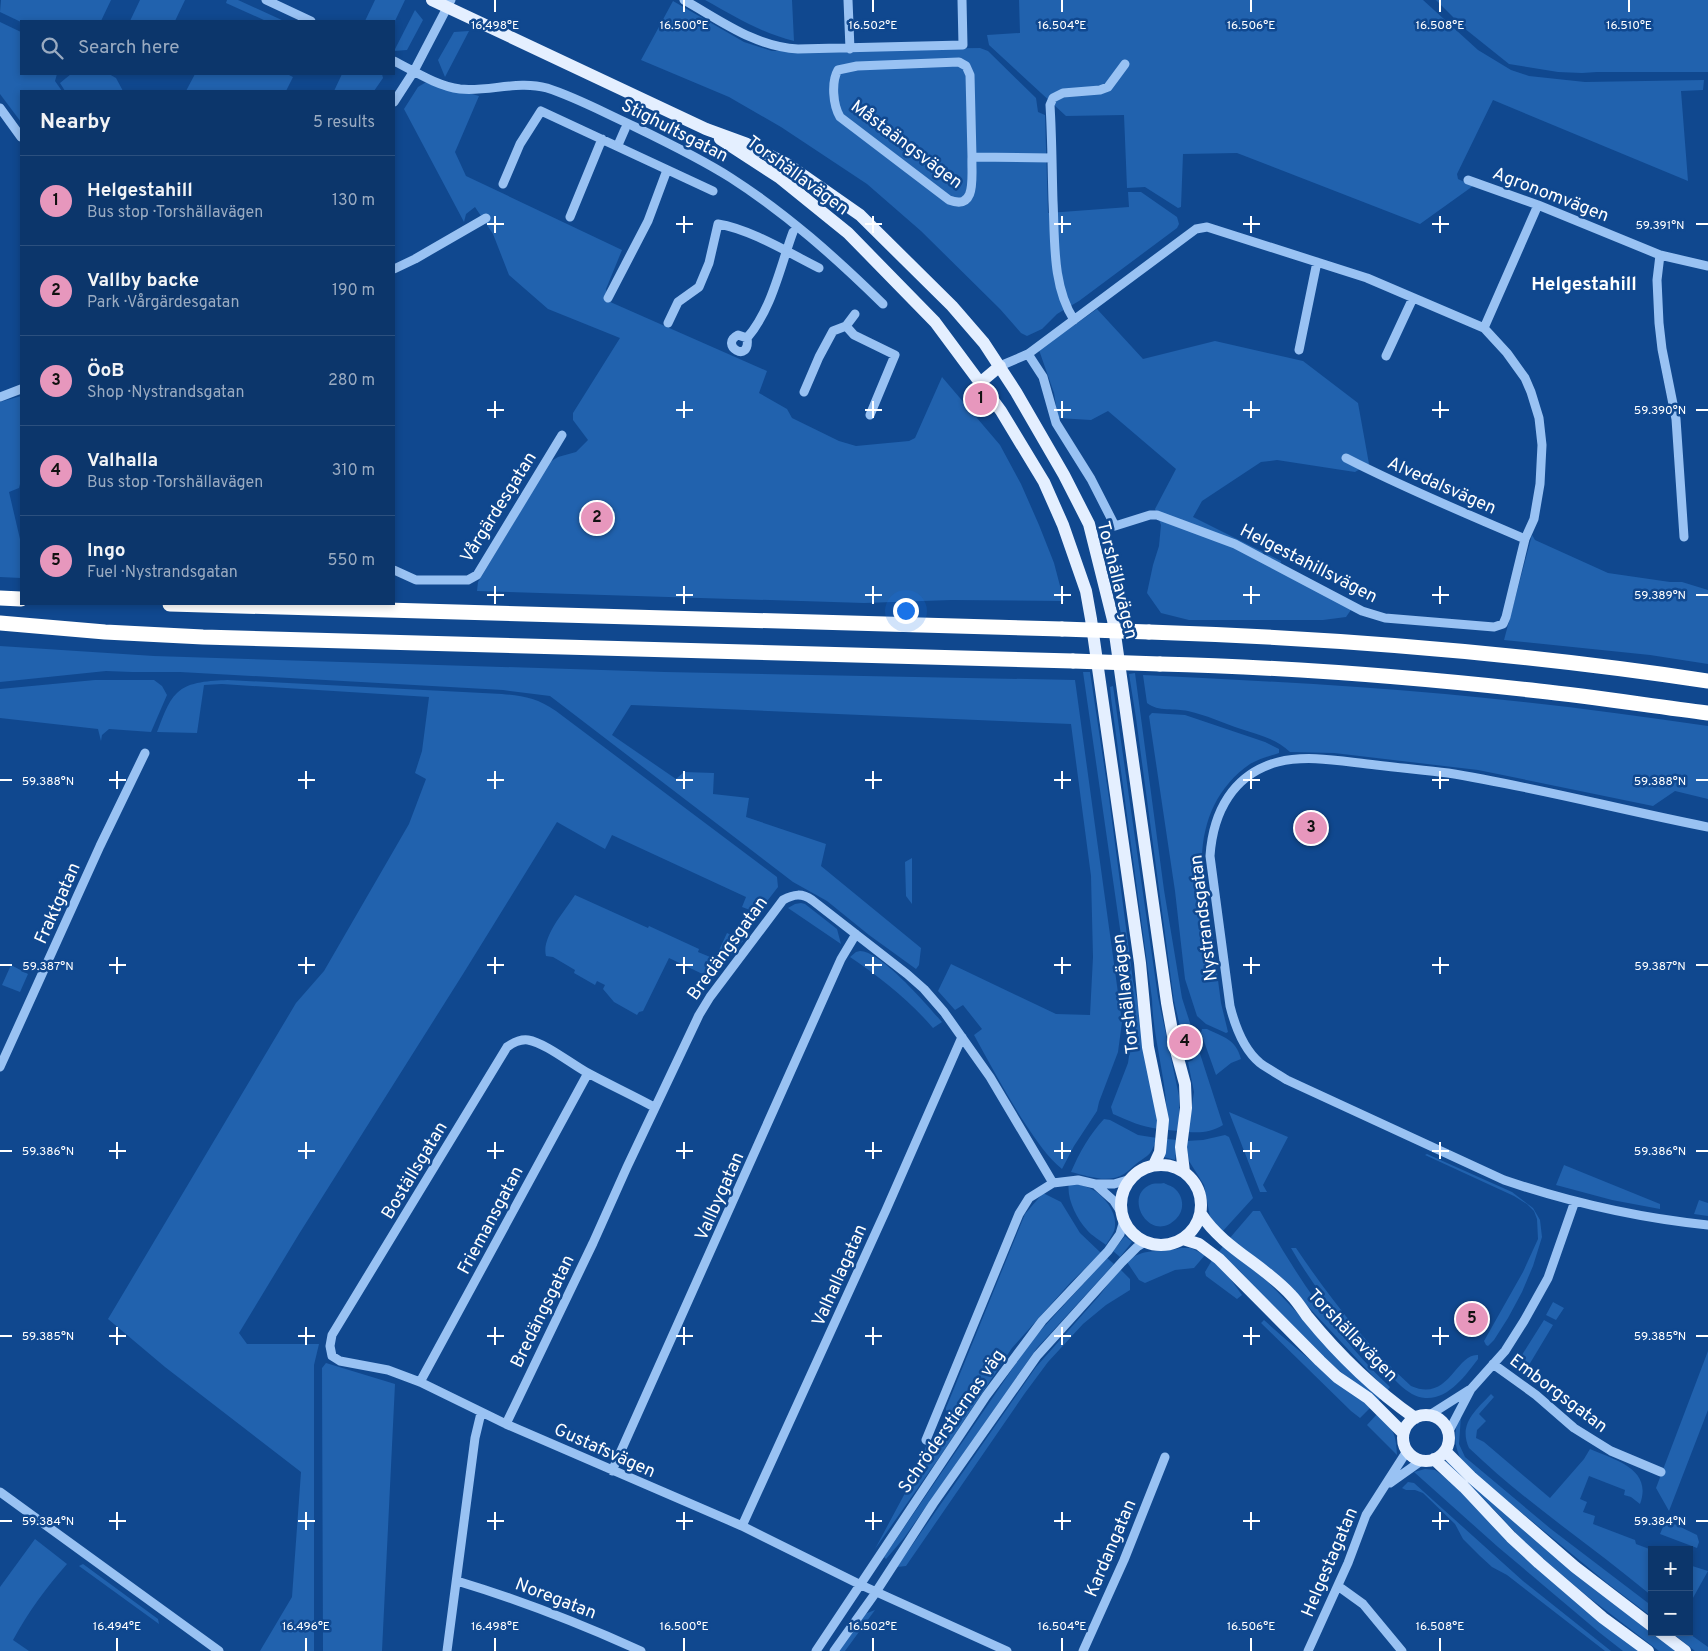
<!DOCTYPE html>
<meta charset="utf-8">
<style>
:root{--surface:#0c366b;--page:#153e71;--text:#f1f3f6;--muted:#9aabc1;--line:#2c507e;--accent:#e797bd}
body{margin:0;font-family:Overpass,sans-serif;background:var(--page);color:var(--text)}
.controls{position:absolute;right:15px;bottom:15px;display:grid;overflow:hidden;border-radius:0px;box-shadow:0 2px 8px #0003}
.controls button{width:45px;height:45px;display:grid;place-items:center;padding:0;border:0;border-bottom:1px solid var(--line);background:var(--surface);color:var(--text);font:25px sans-serif}
.you{position:absolute;left:905px;top:610px;width:18px;height:18px;margin:-12px;border:4px solid #fff;border-radius:50%;background:#1a73e8;box-shadow:0 0 0 8px #1a73e833}
.badge{display:grid;place-items:center;width:32px;height:32px;border-radius:50%;background:var(--accent);color:#111;font-size:16px;font-weight:700}
.pin{position:absolute;translate:-50% -50%;border:2px solid #fff;box-shadow:0 1px 5px #0006}
.list{margin:0;padding:0;list-style:none}
h2{display:flex;justify-content:space-between;align-items:center;height:65px;margin:0;padding:0 20px;font-size:21px}
h2 small{font-size:16px;font-weight:400;color:var(--muted)}
.list li{display:grid;grid-template-columns:32px 1fr auto;gap:15px;align-items:center;box-sizing:border-box;height:90px;padding:0 20px;border-top:1px solid var(--line)}
.list b{display:block;font-size:19px;white-space:nowrap}
.list p{margin:0;font-size:16px;white-space:nowrap;color:var(--muted)}
.list em{font-size:16px;font-style:normal;color:var(--muted)}
.icon{flex:none;width:28px;height:28px;fill:none;stroke:currentColor;stroke-width:2;stroke-linecap:round;stroke-linejoin:round}
.map{position:relative;flex:none;width:1708px;height:1651px;overflow:hidden}
.search{position:absolute;background:var(--surface);box-shadow:0 2px 8px #0003;left:20px;top:20px;width:375px;height:55px;display:flex;align-items:center;gap:12px;box-sizing:border-box;padding:0 18px;border-radius:0px;color:var(--muted);font-size:19px}
.panel{position:absolute;background:var(--surface);box-shadow:0 2px 8px #0003;left:20px;top:90px;width:375px;height:515px;border-radius:0px}
.map>svg:first-child{display:block}
.green{fill:#2162ae}
.lines{fill:none;stroke-linecap:round;stroke-linejoin:round}
.minor{stroke:#99c2f3;stroke-width:9}
.major{stroke:#e4efff;stroke-width:12}
.highway{stroke:#fff;stroke-width:15}
.highway-bridge{stroke:#fff;stroke-width:15}
.ticks{fill:none;stroke:#fff;stroke-width:2}
.labels{text-anchor:middle;stroke-width:5;stroke-linejoin:round;paint-order:stroke}
.street-label{font-size:18px;fill:#fff;stroke:#10488f}
.neighbourhood-label{font-size:19px;font-weight:bold;fill:#fff;stroke:#10488f}
.ticks-label{font-size:12px;text-anchor:middle;fill:#fff;stroke:#10488f;stroke-width:5;stroke-linejoin:round;paint-order:stroke}
</style>
<div class="map">
<svg width="1708" height="1651" viewBox="0 0 1708 1651">
<rect width="100%" height="100%" fill="#10488f"/>
<path class="green" d="M1 0H111L101 21 21 22 0 12Z
M140 0H185L175 21H130Z
M227 0H238L284 21H266L226 3Z
M375 0H405L394 23V21H365Z
M705 0H792L794 41C761 33 734 16 705 0Z
M1019 0H1423L1478 50 1511 70 1529 76 1585 82 1704 80 1703 90 1681 91 1688 181 1493 100 1457 174 1458 179 1473 186 1420 224 1237 153 1183 154 1181 207 1178 208 1145 187 1127 188 1124 115 1066 116 989 45 987 35 1020 33Z
M1436 0H1708V72H1597L1582 73 1558 72 1509 64 1464 28Z
M673 1 744 42 772 51 980 48 988 51 1036 98 1038 112 1045 115 1048 213 1129 207 1128 192H1141L1177 217 1179 224 1177 228 1079 301 1057 314 1042 329 1027 336 1021 333 1000 309 921 231 867 184 781 127 729 97 641 60Z
M415 10 423 20 407 50 394 51Z
M0 22 21 32V74H57L55 81 62 91H21V122L0 94Z
M469 31 445 77 438 60 454 32Z
M71 74H109L116 78 123 91H65L60 83Z
M195 74H287L293 77 286 91H186Z
M342 74H382L383 78 374 91H334Z
M428 81 479 96 455 152 466 176 622 250 606 289 608 301 767 371 759 393 787 409 792 418 839 441 856 446 909 441 915 438 942 377 1000 445 1021 484 1039 525 1054 563 1064 601 951 600 864 603 477 591 478 582 550 462 558 457 576 452 588 440 573 420V413L620 338 548 309 509 275 493 234 475 207 466 214 464 222 404 109 418 87Z
M1097 309 1143 359 1215 341 1303 361 1358 403 1369 464 1355 472 1277 460 1261 462 1202 501 1193 517 1281 561 1280 567 1353 607 1346 617 1323 620H1189L1161 613 1147 593 1153 565 1159 546 1161 525 1155 509 1176 469 1108 411 1091 420 1058 418 1054 393 1039 350Z
M21 396V480L19 488 9 492 20 539H21V578L0 577V402Z
M1532 535 1535 540 1608 573 1670 582H1682L1708 590V664L1650 655 1504 640Z
M0 646 154 656 665 672 1075 680 1122 1022 1118 1052 1099 1102 1097 1111 1074 1146 1062 1169C1047 1157 1037 1141 1026 1125 1007 1096 991 1066 974 1035L982 1029 963 1005 955 1010 938 991 951 964 1056 1014 1090 1015 1093 957 1091 876 1071 724 631 705 612 735 676 779 684 772 714 773 713 794 749 798 746 817 826 844 821 866 921 948 919 965 916 969 869 935 827 901 793 882 550 696 503 690 180 672H132L106 671 0 682Z
M1083 672H1090L1109 798 1133 981 1139 1009 1159 1129C1142 1127 1129 1121 1113 1114L1111 1107 1128 1063 1132 1036 1131 1005Z
M1135 673 1164 890 1182 998 1223 1125C1211 1132 1202 1133 1188 1132L1194 1092 1188 1062 1193 1060 1190 1047 1193 1046 1190 1033 1182 1035 1174 1001 1136 718 1129 674Z
M1143 675C1244 680 1344 685 1445 694 1533 702 1621 713 1708 726V799L1675 791 1653 806 1478 770 1334 753 1290 752C1276 738 1258 735 1241 729 1223 723 1206 715 1188 711 1175 708 1158 712 1147 703Z
M95 680H154L162 686 167 695 151 732 109 729 102 735 101 741 98 729 0 718V689Z
M227 680 502 694C524 696 537 698 556 711L777 877 778 887 758 913 742 907 746 897 612 835 605 849 557 822 463 974 299 1234 239 1333 247 1344H319L314 1365V1651H260L292 1597 301 1472 165 1367 108 1319 296 1003 324 971 409 824 426 779 415 773 422 751 429 697 222 684 204 685 197 733 157 732C162 720 167 702 177 693 189 681 211 681 227 680Z
M1113 686 1158 997 1179 1096V1131L1167 1130C1169 1086 1153 1042 1152 999L1111 698 1110 687Z
M1152 713 1185 715 1265 742 1279 749V753C1270 756 1258 759 1250 764 1218 786 1203 820 1202 858L1221 1003 1228 1032 1226 1033 1206 1024 1197 1016 1185 979 1175 891 1149 716Z
M912 858V904L906 896 905 862Z
M575 895 648 928 649 926 699 949 698 952 715 959 727 933 743 941 713 979 669 958 643 1011 639 1012 637 1015 614 1002 603 989 605 985 597 981 595 985 574 973 575 970 553 957 546 956C541 937 565 911 575 895Z
M801 903 805 904 837 929 841 944 788 908 795 904Z
M860 951C881 951 927 1005 942 1022L933 1028C910 1001 880 977 850 957L856 952Z
M11 965 28 974 20 992 2 985Z
M1202 1029H1207C1223 1037 1236 1039 1241 1059L1231 1063 1216 1075 1201 1033Z
M1229 1112 1288 1137 1263 1185 1267 1192H1260Z
M1104 1119 1110 1120 1138 1135 1157 1138C1150 1156 1151 1153 1136 1164 1132 1167 1129 1171 1124 1174 1108 1184 1088 1176 1071 1172 1079 1153 1090 1134 1104 1119Z
M1225 1135 1229 1137 1253 1198 1222 1232 1210 1217 1204 1185 1189 1161 1186 1141 1203 1140Z
M1166 1139 1178 1140 1175 1160 1164 1157Z
M1427 1154 1512 1192 1533 1208 1540 1220 1542 1237 1533 1266 1522 1292 1508 1318 1494 1340 1488 1346 1486 1345 1484 1341 1523 1272 1538 1239 1537 1219 1534 1211 1527 1204 1514 1196 1425 1155Z
M1564 1165 1660 1204V1209L1612 1200 1556 1185Z
M1069 1182C1078 1184 1087 1186 1095 1191 1107 1199 1119 1216 1114 1231 1112 1236 1108 1241 1106 1245 1100 1240 1092 1236 1087 1230 1076 1218 1066 1197 1069 1182Z
M1164 1183C1167 1185 1172 1186 1174 1188 1184 1196 1185 1210 1176 1219 1150 1245 1121 1195 1152 1184 1156 1183 1160 1184 1164 1183Z
M1043 1193 1061 1202 1080 1233 1101 1253 1070 1283 1012 1348 941 1455 875 1549 904 1495 928 1442C931 1443 933 1444 936 1444 947 1444 953 1428 954 1419L946 1410V1408L1025 1214Z
M1699 1200 1708 1203V1216L1694 1214Z
M1253 1211H1260C1295 1274 1336 1336 1390 1387L1387 1391 1285 1282 1229 1239Z
M1125 1236 1132 1242 1120 1257 1113 1251Z
M1224 1245 1268 1282 1323 1340 1382 1397 1377 1402 1300 1338 1239 1270 1218 1253Z
M1181 1248H1191L1205 1255 1194 1268 1175 1270 1145 1283 1139 1280 1127 1262C1142 1247 1162 1253 1181 1248Z
M1291 1248H1296C1329 1297 1367 1346 1411 1386 1449 1403 1456 1353 1478 1355V1359C1466 1375 1448 1400 1425 1398 1407 1397 1392 1376 1380 1364 1346 1328 1316 1291 1291 1248Z
M1107 1258 1114 1264 1037 1348 904 1538 886 1559 884 1557 1032 1340Z
M1212 1260 1229 1277 1242 1295 1237 1299 1206 1276 1205 1272Z
M1120 1269 1130 1279V1290L1106 1305 1083 1324 1048 1362 1025 1393 906 1566 897 1567 1036 1367 1099 1296Z
M1553 1302 1564 1308 1556 1320 1546 1315Z
M1264 1320C1298 1351 1334 1380 1372 1406L1360 1418 1351 1411 1261 1323Z
M1544 1320 1553 1325 1523 1375 1520 1358Z
M1708 1351V1410L1669 1511 1656 1488Z
M326 1363 395 1384 382 1651H323L322 1368Z
M1491 1394 1494 1397 1479 1414 1486 1421 1477 1430 1476 1438 1484 1442 1550 1498 1584 1459 1590 1449C1615 1460 1653 1469 1640 1504L1631 1497 1624 1495 1625 1490 1589 1476 1580 1499 1587 1502 1583 1512 1595 1516 1593 1524 1635 1540 1636 1544 1652 1550V1596C1592 1546 1525 1502 1469 1448 1458 1424 1476 1410 1491 1394Z
M1378 1413C1393 1430 1396 1432 1397 1455L1367 1425Z
M1461 1416 1459 1444 1465 1457 1551 1529 1652 1606V1617L1607 1583 1464 1465C1454 1448 1453 1435 1459 1417Z
M1447 1461 1652 1630V1632H1655L1679 1651H1659L1587 1596 1528 1546 1485 1500 1446 1462Z
M1425 1469 1435 1470 1450 1481 1641 1651H1623L1600 1633 1498 1547 1414 1472Z
M1408 1482 1414 1483 1523 1581 1611 1651H1605L1507 1575 1492 1567 1480 1556 1463 1539 1455 1524 1423 1493 1415 1490H1406L1402 1488Z
M1666 1520 1697 1535 1699 1542 1697 1548 1660 1534Z
M35 1539 67 1564C46 1588 28 1612 13 1640L29 1651H0V1587Z
M83 1564 158 1619 159 1624 79 1566Z
M1689 1565 1708 1571 1689 1605Z
M875 1610 845 1651H837L862 1615Z
M1671 1632H1687L1708 1647V1651H1695Z"/>
<g class="lines">
<path class="minor" d="M266 0 311 21
M684 0C720 20 755 47 798 49L963 45 962 0
M848 0 850 49
M394 61C414 71 437 86 460 89 489 92 518 80 547 88 575 97 601 111 627 123 662 140 698 157 731 178 787 214 836 258 883 304
M394 102 414 71 451 0
M0 108 21 137
M618 145 625 129
M972 157C971 175 978 211 949 200L840 117C833 105 831 82 838 70L857 66 959 62 966 66 970 75 972 157 1052 158
M1468 180 1538 205 1660 255 1708 266
M503 184 520 144 541 111 713 191
M570 217 602 139
M1660 255 1657 280 1659 323 1662 349 1676 419 1684 537
M394 269 415 259 486 218
M608 298 648 221 667 170
M1074 320C1052 286 1055 240 1053 201 1052 169 1052 137 1050 105L1053 98 1063 93 1100 90 1108 87 1125 64
M668 323 678 302 699 287 709 263 718 224C750 229 789 253 819 268
M846 326 854 335 895 355 870 415
M846 326 855 314
M1484 328 1538 205
M747 338 738 335C718 345 751 365 747 338 772 309 780 267 793 232
M1299 350 1317 262
M1386 356 1413 298
M1000 366 1028 354 1196 229 1207 227 1367 278 1484 328 1507 353 1525 378 1531 392 1539 418 1542 445 1540 484 1534 519 1525 539 1506 617 1503 624 1494 627 1385 618 1362 611 1235 544 1157 515H1150L1115 526 1091 479 1056 423 1043 377 1028 354
M804 392 819 357 833 331 846 326
M0 397 21 389
M1346 458C1404 488 1465 513 1525 539
M394 570 416 580H468L477 575 562 435
M1708 827C1621 810 1535 787 1448 773 1424 770 1400 768 1376 765 1345 762 1309 754 1278 762 1233 774 1213 812 1210 856L1230 1006C1235 1026 1243 1049 1260 1063 1268 1069 1278 1074 1287 1080L1504 1180C1569 1202 1639 1218 1708 1225
M0 1067 100 846 145 753
M654 1107C632 1095 608 1084 586 1072 570 1063 545 1043 528 1040 520 1039 514 1042 507 1047L332 1335 330 1346 332 1356 340 1361 388 1370 420 1382 506 1424 742 1526 861 1585 1007 1651
M1095 1184 1114 1201 1121 1212
M1493 1364 1536 1395 1574 1428 1611 1451 1661 1472
M420 1382 588 1073
M1428 1416 1469 1390
M506 1424 593 1243 627 1167 699 1015 710 997 783 900C794 894 802 893 812 900L907 974 924 989 944 1012 990 1077 1053 1183 1078 1180 1095 1184H1114L1131 1179
M1448 1433 1471 1389 1505 1351 1524 1321 1548 1278 1575 1201
M926 1440 1019 1214 1029 1198 1053 1183
M612 1471 841 959 856 934
M1390 1483 1421 1461
M0 1492 219 1651
M742 1526 886 1210 962 1037
M457 1581C520 1600 581 1624 641 1651
M1338 1586 1363 1604 1402 1651
M447 1651 475 1438 481 1413
M816 1651 986 1396 1042 1321 1108 1251 1120 1234 1124 1220
M834 1651 874 1595 933 1504 1037 1356 1122 1262 1137 1247 1145 1242
M1083 1651 1124 1560 1165 1457
M1308 1651 1348 1563 1366 1515 1407 1451"/>
<path class="major" d="M432 0 706 129 747 144 787 164 860 215 952 306 984 343 1016 392 1064 475 1089 524 1113 620 1167 1003 1175 1047 1185 1084 1186 1108 1181 1147 1184 1172
M720 139 780 178 848 233 935 322 1001 411 1044 482 1063 525 1086 591 1091 619 1140 963 1148 1047 1163 1120 1160 1152 1154 1165
M981 382 1000 366
M1121 1205a40 40 0 1 1 80 0a40 40 0 1 1-80 0Z
M1201 1214C1223 1248 1264 1265 1291 1295 1297 1301 1302 1309 1307 1316 1338 1354 1375 1390 1415 1418
M1183 1239 1199 1244 1219 1259 1320 1361 1337 1377 1368 1398 1403 1433
M1403 1438a23 23 0 1 1 46 0a23 23 0 1 1-46 0Z
M1445 1451 1471 1477 1575 1567 1652 1626
M1434 1459 1464 1487 1511 1537 1539 1563 1603 1618 1648 1651
M1660 1632 1685 1651"/>
<path class="highway" d="M0 598 21 599
M170 604 1062 629
M0 623 105 632 203 637 1073 661
M1149 632C1336 638 1523 653 1708 681
M1160 664C1286 667 1413 677 1539 691 1595 697 1652 706 1708 713"/>
<path class="highway-bridge" d="M1062 629 1149 632
M1073 661 1160 664"/>
</g>
<path class="ticks" d="M495 0V12M684 0V12M873 0V12M1062 0V12M1251 0V12M1440 0V12M1629 0V12M495 216V233M684 216V233M873 216V233M1062 216V233M1251 216V233M1440 216V233M487 224H504M676 224H693M865 224H882M1054 224H1071M1243 224H1260M1432 224H1449M1696 224H1708M495 401V418M684 401V418M873 401V418M1062 401V418M1251 401V418M1440 401V418M487 410H504M676 410H693M865 410H882M1054 410H1071M1243 410H1260M1432 410H1449M1696 410H1708M495 586V604M684 586V604M873 586V604M1062 586V604M1251 586V604M1440 586V604M487 595H504M676 595H693M865 595H882M1054 595H1071M1243 595H1260M1432 595H1449M1696 595H1708M117 771V789M306 771V789M495 771V789M684 771V789M873 771V789M1062 771V789M1251 771V789M1440 771V789M0 780H12M109 780H126M298 780H315M487 780H504M676 780H693M865 780H882M1054 780H1071M1243 780H1260M1432 780H1449M1696 780H1708M117 957V974M306 957V974M495 957V974M684 957V974M873 957V974M1062 957V974M1251 957V974M1440 957V974M0 965H12M109 965H126M298 965H315M487 965H504M676 965H693M865 965H882M1054 965H1071M1243 965H1260M1432 965H1449M1696 965H1708M117 1142V1159M306 1142V1159M495 1142V1159M684 1142V1159M873 1142V1159M1062 1142V1159M1251 1142V1159M1440 1142V1159M0 1151H12M109 1151H126M298 1151H315M487 1151H504M676 1151H693M865 1151H882M1054 1151H1071M1243 1151H1260M1432 1151H1449M1696 1151H1708M117 1327V1345M306 1327V1345M495 1327V1345M684 1327V1345M873 1327V1345M1062 1327V1345M1251 1327V1345M1440 1327V1345M0 1336H12M109 1336H126M298 1336H315M487 1336H504M676 1336H693M865 1336H882M1054 1336H1071M1243 1336H1260M1432 1336H1449M1696 1336H1708M117 1512V1530M306 1512V1530M495 1512V1530M684 1512V1530M873 1512V1530M1062 1512V1530M1251 1512V1530M1440 1512V1530M0 1521H12M109 1521H126M298 1521H315M487 1521H504M676 1521H693M865 1521H882M1054 1521H1071M1243 1521H1260M1432 1521H1449M1696 1521H1708M117 1638V1651M306 1638V1651M495 1638V1651M684 1638V1651M873 1638V1651M1062 1638V1651M1251 1638V1651M1440 1638V1651"/>
<g class="labels">
<g class="street-label">
<text transform="translate(675 130) rotate(27)" y="6">Stighultsgatan</text>
<text transform="translate(907 144) rotate(37)" y="6">Måstaängsvägen</text>
<text transform="translate(798 175) rotate(36)" y="6">Torshällavägen</text>
<text transform="translate(1551 194) rotate(21)" y="6">Agronomvägen</text>
<text transform="translate(1442 485) rotate(24)" y="6">Alvedalsvägen</text>
<text transform="translate(498 507) rotate(-58)" y="6">Vårgärdesgatan</text>
<text transform="translate(1309 563) rotate(27)" y="6">Helgestahillsvägen</text>
<text transform="translate(1118 580) rotate(76)" y="6">Torshällavägen</text>
<text transform="translate(57 903) rotate(-66)" y="6">Fraktgatan</text>
<text transform="translate(1203 918) rotate(-97)" y="6">Nystrandsgatan</text>
<text transform="translate(727 948) rotate(-54)" y="6">Bredängsgatan</text>
<text transform="translate(1125 994) rotate(-97)" y="6">Torshällavägen</text>
<text transform="translate(414 1170) rotate(-59)" y="6">Boställsgatan</text>
<text transform="translate(719 1196) rotate(-66)" y="6">Vallbygatan</text>
<text transform="translate(490 1220) rotate(-62)" y="6">Friemansgatan</text>
<text transform="translate(839 1275) rotate(-66)" y="6">Valhallagatan</text>
<text transform="translate(542 1311) rotate(-64)" y="6">Bredängsgatan</text>
<text transform="translate(1353 1335) rotate(46)" y="6">Torshällavägen</text>
<text transform="translate(1559 1393) rotate(37)" y="6">Emborgsgatan</text>
<text transform="translate(951 1421) rotate(-55)" y="6">Schröderstiernas väg</text>
<text transform="translate(605 1450) rotate(24)" y="6">Gustafsvägen</text>
<text transform="translate(1110 1548) rotate(-67)" y="6">Kardangatan</text>
<text transform="translate(1329 1562) rotate(-67)" y="6">Helgestagatan</text>
<text transform="translate(556 1598) rotate(21)" y="6">Noregatan</text>
</g>
<g class="neighbourhood-label">
<text x="1584" y="290">Helgestahill</text>
</g>
</g>
<g class="ticks-label">
<text x="495" y="29">16.498°E</text>
<text x="684" y="29">16.500°E</text>
<text x="873" y="29">16.502°E</text>
<text x="1062" y="29">16.504°E</text>
<text x="1251" y="29">16.506°E</text>
<text x="1440" y="29">16.508°E</text>
<text x="1629" y="29">16.510°E</text>
<text x="1660" y="229">59.391°N</text>
<text x="1660" y="414">59.390°N</text>
<text x="1660" y="599">59.389°N</text>
<text x="48" y="785">59.388°N</text>
<text x="1660" y="785">59.388°N</text>
<text x="48" y="970">59.387°N</text>
<text x="1660" y="970">59.387°N</text>
<text x="48" y="1155">59.386°N</text>
<text x="1660" y="1155">59.386°N</text>
<text x="48" y="1340">59.385°N</text>
<text x="1660" y="1340">59.385°N</text>
<text x="48" y="1525">59.384°N</text>
<text x="1660" y="1525">59.384°N</text>
<text x="117" y="1630">16.494°E</text>
<text x="306" y="1630">16.496°E</text>
<text x="495" y="1630">16.498°E</text>
<text x="684" y="1630">16.500°E</text>
<text x="873" y="1630">16.502°E</text>
<text x="1062" y="1630">16.504°E</text>
<text x="1251" y="1630">16.506°E</text>
<text x="1440" y="1630">16.508°E</text>
</g>
</svg>
<div class="controls">
<button>+</button>
<button>−</button>
</div>
<div class="you"></div>
<div class="pin badge" style="left:981px;top:399px">1</div>
<div class="pin badge" style="left:597px;top:518px">2</div>
<div class="pin badge" style="left:1311px;top:828px">3</div>
<div class="pin badge" style="left:1185px;top:1042px">4</div>
<div class="pin badge" style="left:1472px;top:1319px">5</div>
<div class="search"><svg class="icon" aria-label="search" viewBox="0 0 24 24"><circle cx="10" cy="10" r="6"/><path d="M15 15l6 6"/></svg>Search here</div>
<section class="panel">
<h2>Nearby<small>5 results</small></h2>
<ul class="list">
<li><span class="badge">1</span><div><b>Helgestahill</b><p>Bus stop · Torshällavägen</p></div><em>130 m</em></li>
<li><span class="badge">2</span><div><b>Vallby backe</b><p>Park · Vårgärdesgatan</p></div><em>190 m</em></li>
<li><span class="badge">3</span><div><b>ÖoB</b><p>Shop · Nystrandsgatan</p></div><em>280 m</em></li>
<li><span class="badge">4</span><div><b>Valhalla</b><p>Bus stop · Torshällavägen</p></div><em>310 m</em></li>
<li><span class="badge">5</span><div><b>Ingo</b><p>Fuel · Nystrandsgatan</p></div><em>550 m</em></li>
</ul>
</section>
</div>
